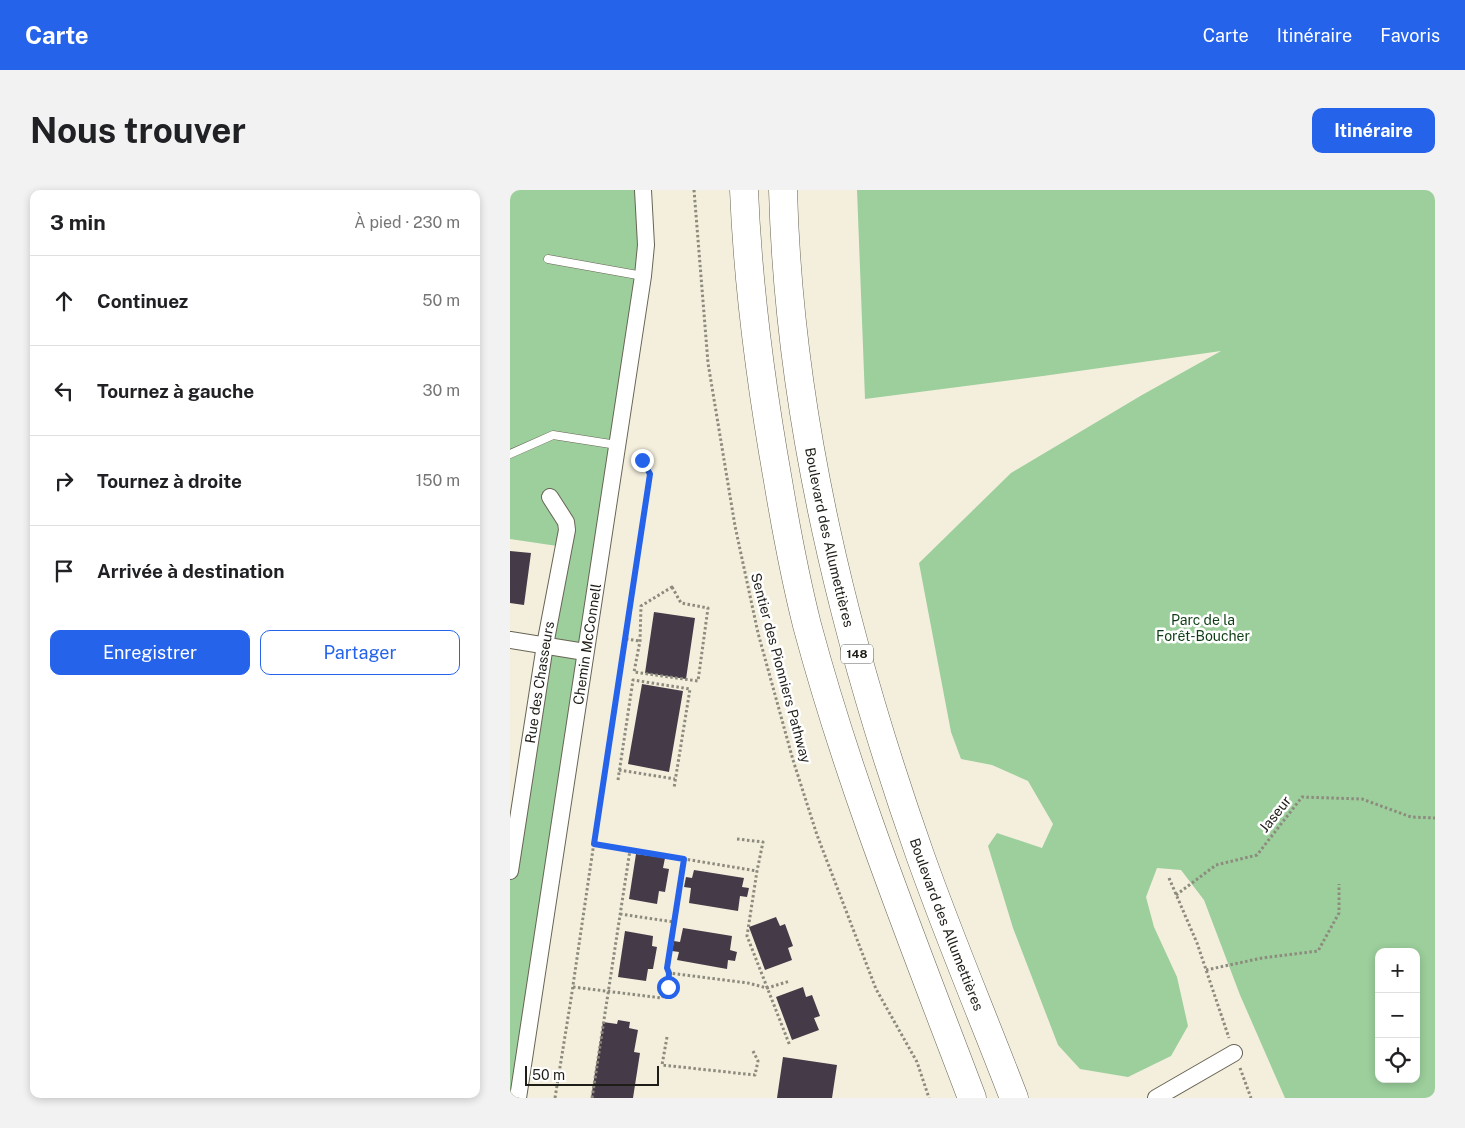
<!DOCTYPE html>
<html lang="fr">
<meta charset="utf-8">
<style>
:root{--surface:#fff;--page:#f2f2f2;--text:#202124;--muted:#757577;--line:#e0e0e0;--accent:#2563eb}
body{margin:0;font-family:"Public Sans",sans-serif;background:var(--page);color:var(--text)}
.controls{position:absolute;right:15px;bottom:15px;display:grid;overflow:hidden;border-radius:10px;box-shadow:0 2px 8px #0003}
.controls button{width:45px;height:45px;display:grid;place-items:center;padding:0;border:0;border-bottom:1px solid var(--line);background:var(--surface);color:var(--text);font:25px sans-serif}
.scale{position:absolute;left:15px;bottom:12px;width:134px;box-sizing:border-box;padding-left:5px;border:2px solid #1f1d17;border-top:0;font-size:14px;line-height:18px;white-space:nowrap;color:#1f1d17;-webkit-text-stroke:4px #fff;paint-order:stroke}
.stop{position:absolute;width:15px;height:15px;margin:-11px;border:4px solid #2563eb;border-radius:50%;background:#fff}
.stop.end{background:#2563eb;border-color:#fff;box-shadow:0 1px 5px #0008}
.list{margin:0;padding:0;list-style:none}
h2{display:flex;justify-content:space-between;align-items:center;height:65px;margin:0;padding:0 20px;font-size:21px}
h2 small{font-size:16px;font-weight:400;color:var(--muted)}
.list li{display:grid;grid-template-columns:32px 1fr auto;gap:15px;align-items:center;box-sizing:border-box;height:90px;padding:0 20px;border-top:1px solid var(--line)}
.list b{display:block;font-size:19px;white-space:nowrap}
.list em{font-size:16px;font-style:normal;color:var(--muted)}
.actions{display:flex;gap:10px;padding:15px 20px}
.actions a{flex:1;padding:11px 0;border:1px solid var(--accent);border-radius:10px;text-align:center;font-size:18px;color:var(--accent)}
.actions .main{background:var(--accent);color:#fff}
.icon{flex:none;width:28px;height:28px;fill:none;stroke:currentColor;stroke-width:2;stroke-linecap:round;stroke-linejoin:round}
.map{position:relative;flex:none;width:925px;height:908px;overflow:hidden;border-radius:10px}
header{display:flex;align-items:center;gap:30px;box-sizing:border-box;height:70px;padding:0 25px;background:var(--accent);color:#fff}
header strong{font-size:24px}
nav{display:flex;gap:28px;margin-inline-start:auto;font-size:18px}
.intro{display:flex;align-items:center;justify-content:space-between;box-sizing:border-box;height:120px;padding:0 30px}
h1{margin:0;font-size:35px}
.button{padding:12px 22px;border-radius:10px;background:var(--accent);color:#fff;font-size:18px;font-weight:700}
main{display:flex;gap:30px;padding:0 30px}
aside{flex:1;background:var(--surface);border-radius:10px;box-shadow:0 2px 8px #0003}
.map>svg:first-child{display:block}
.green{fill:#9ccf9c;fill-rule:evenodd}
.building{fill:#453b48}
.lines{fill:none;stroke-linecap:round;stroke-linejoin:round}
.lane-casing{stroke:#686454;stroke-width:9}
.street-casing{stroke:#686454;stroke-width:18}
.highway-casing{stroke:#686454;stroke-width:29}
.path{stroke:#8d8a7e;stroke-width:3;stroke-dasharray:2.5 2.5;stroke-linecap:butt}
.lane{stroke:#fff;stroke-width:8}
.street{stroke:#fff;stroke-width:16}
.highway{stroke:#fff;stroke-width:28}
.route{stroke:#2563eb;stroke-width:6}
.labels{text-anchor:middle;stroke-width:5;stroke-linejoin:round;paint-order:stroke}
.shield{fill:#fff;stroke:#62615d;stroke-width:1}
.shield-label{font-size:12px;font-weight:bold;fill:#1f1d17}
.street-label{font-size:14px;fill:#1f1d17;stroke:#fff}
.park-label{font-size:14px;fill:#0d3e13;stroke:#fff}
</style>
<header>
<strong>Carte</strong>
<nav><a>Carte</a><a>Itinéraire</a><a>Favoris</a></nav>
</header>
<div class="intro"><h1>Nous trouver</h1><a class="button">Itinéraire</a></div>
<main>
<aside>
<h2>3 min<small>À pied · 230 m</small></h2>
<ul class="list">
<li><svg class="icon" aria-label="ahead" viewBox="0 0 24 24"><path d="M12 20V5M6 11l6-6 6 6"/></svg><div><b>Continuez</b></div><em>50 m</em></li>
<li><svg class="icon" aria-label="left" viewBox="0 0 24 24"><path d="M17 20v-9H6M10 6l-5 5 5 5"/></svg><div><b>Tournez à gauche</b></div><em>30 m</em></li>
<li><svg class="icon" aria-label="right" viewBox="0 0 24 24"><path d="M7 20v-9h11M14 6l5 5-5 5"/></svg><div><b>Tournez à droite</b></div><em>150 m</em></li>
<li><svg class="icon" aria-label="arrive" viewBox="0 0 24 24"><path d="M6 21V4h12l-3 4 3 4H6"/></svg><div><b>Arrivée à destination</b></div></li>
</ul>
<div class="actions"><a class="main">Enregistrer</a><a>Partager</a></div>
</aside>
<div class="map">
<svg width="925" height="908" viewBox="0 0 925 908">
<rect width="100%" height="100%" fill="#f4efdd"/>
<path class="green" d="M0 0H133L136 30 3 908H0V680L54 357 0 349Z
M347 0H925V908H775L730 805 694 710 671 680 647 678 636 707 644 737 667 787 678 836 661 866 618 887 570 879 548 855 503 738 478 656 487 643 532 658 543 634 518 591 482 575 451 569 441 542 409 373 501 283 632 205 711 161 533 186 355 209ZM869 762H906V889H869Z"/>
<path class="building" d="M0 361 21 363 14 415 0 413Z
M144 422 185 428 176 489 135 483Z
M132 494 173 501 159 582 118 574Z
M126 664 155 668 153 678 159 679 155 702 149 701 147 714 119 709Z
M184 680 234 688 232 697 239 698 237 707 230 706 228 721 179 713 181 698 174 697 176 687 182 688Z
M266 727 270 736 275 734 283 756 278 758 282 770 255 780 239 737Z
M173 738 222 746 220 760 227 762 225 771 218 770 217 779 167 770 169 762 162 761 164 751 170 752Z
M115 741 143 746 142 756 147 757 143 779H138L136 791 108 787Z
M293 797 296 807 302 805 310 826 304 828 309 840 282 850 266 807Z
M108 830 120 832 119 838 128 840 124 862 130 863 123 908H81L93 832 107 834Z
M273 867 327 875 322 908H267Z"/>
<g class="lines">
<defs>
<path id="lane" d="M38 69 133 86
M0 264 43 245 107 255"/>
<g id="street">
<path d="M0 450 75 462"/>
<path id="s1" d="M0 681 35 455 57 340 56 332 40 307"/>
<path id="s2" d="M8 908 133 86 136 55 133 0"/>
<path d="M646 908 724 863"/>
</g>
<g id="highway">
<path d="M234 0C238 98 251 195 268 291 276 339 285 387 297 435 340 596 403 752 462 908"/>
<path id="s3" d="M273 0C279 227 335 452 410 665 439 747 473 827 504 908"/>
</g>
</defs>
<use href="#lane" class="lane-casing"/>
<use href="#street" class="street-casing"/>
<use href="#highway" class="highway-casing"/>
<path class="path" d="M184 0 198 173 225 336 248 443 283 570 307 645 366 799 407 872 419 908
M162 397 171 413 198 418 188 491 124 482 130 451 131 416Z
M116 449 130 451
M109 580 165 589
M108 590 123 490 180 499 164 598
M227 649 253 652 247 681 237 746 280 856
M84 654 247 681
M659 688 687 753 719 848
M666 705 706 675 747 665 792 607 852 609 901 627 925 628
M110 724 164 732
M696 780 752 768 808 761 829 723V694
M159 783 157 778 174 669
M63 797 152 808 158 797 159 783 238 793 257 798 280 791
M157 847 152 875 245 885 248 871 243 861
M730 878 741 908
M45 908 61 809 88 625 140 284 132 270 121 267
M82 908 120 660"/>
<use href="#lane" class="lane"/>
<use href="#street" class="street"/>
<use href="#highway" class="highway"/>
</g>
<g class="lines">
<path class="route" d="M132 270 140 284 84 654 174 669 157 778 159 783 158 797"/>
</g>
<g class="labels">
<rect class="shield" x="331" y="454.5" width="32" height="19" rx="4"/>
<g class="shield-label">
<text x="347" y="468">148</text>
</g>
<g class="street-label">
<text dy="5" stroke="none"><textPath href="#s3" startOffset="351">Boulevard des Allumettières</textPath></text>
<text dy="5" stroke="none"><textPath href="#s2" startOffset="459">Chemin McConnell</textPath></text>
<text transform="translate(271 478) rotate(75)" y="5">Sentier des Pionniers Pathway</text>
<text dy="5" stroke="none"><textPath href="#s1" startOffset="191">Rue des Chasseurs</textPath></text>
<text transform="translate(765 624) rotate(-52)" y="5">Jaseur</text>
<text dy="5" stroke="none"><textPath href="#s3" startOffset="756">Boulevard des Allumettières</textPath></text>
</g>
<g class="park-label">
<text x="693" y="435">Parc de la<tspan x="693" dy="16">Forêt-Boucher</tspan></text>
</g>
</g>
</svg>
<div class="controls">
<button>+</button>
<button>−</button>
<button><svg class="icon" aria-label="locate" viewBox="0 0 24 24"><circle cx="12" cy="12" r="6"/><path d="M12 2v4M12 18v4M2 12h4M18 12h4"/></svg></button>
</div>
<div class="scale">50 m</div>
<div class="stop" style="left:158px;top:797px"></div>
<div class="stop end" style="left:132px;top:270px"></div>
</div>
</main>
